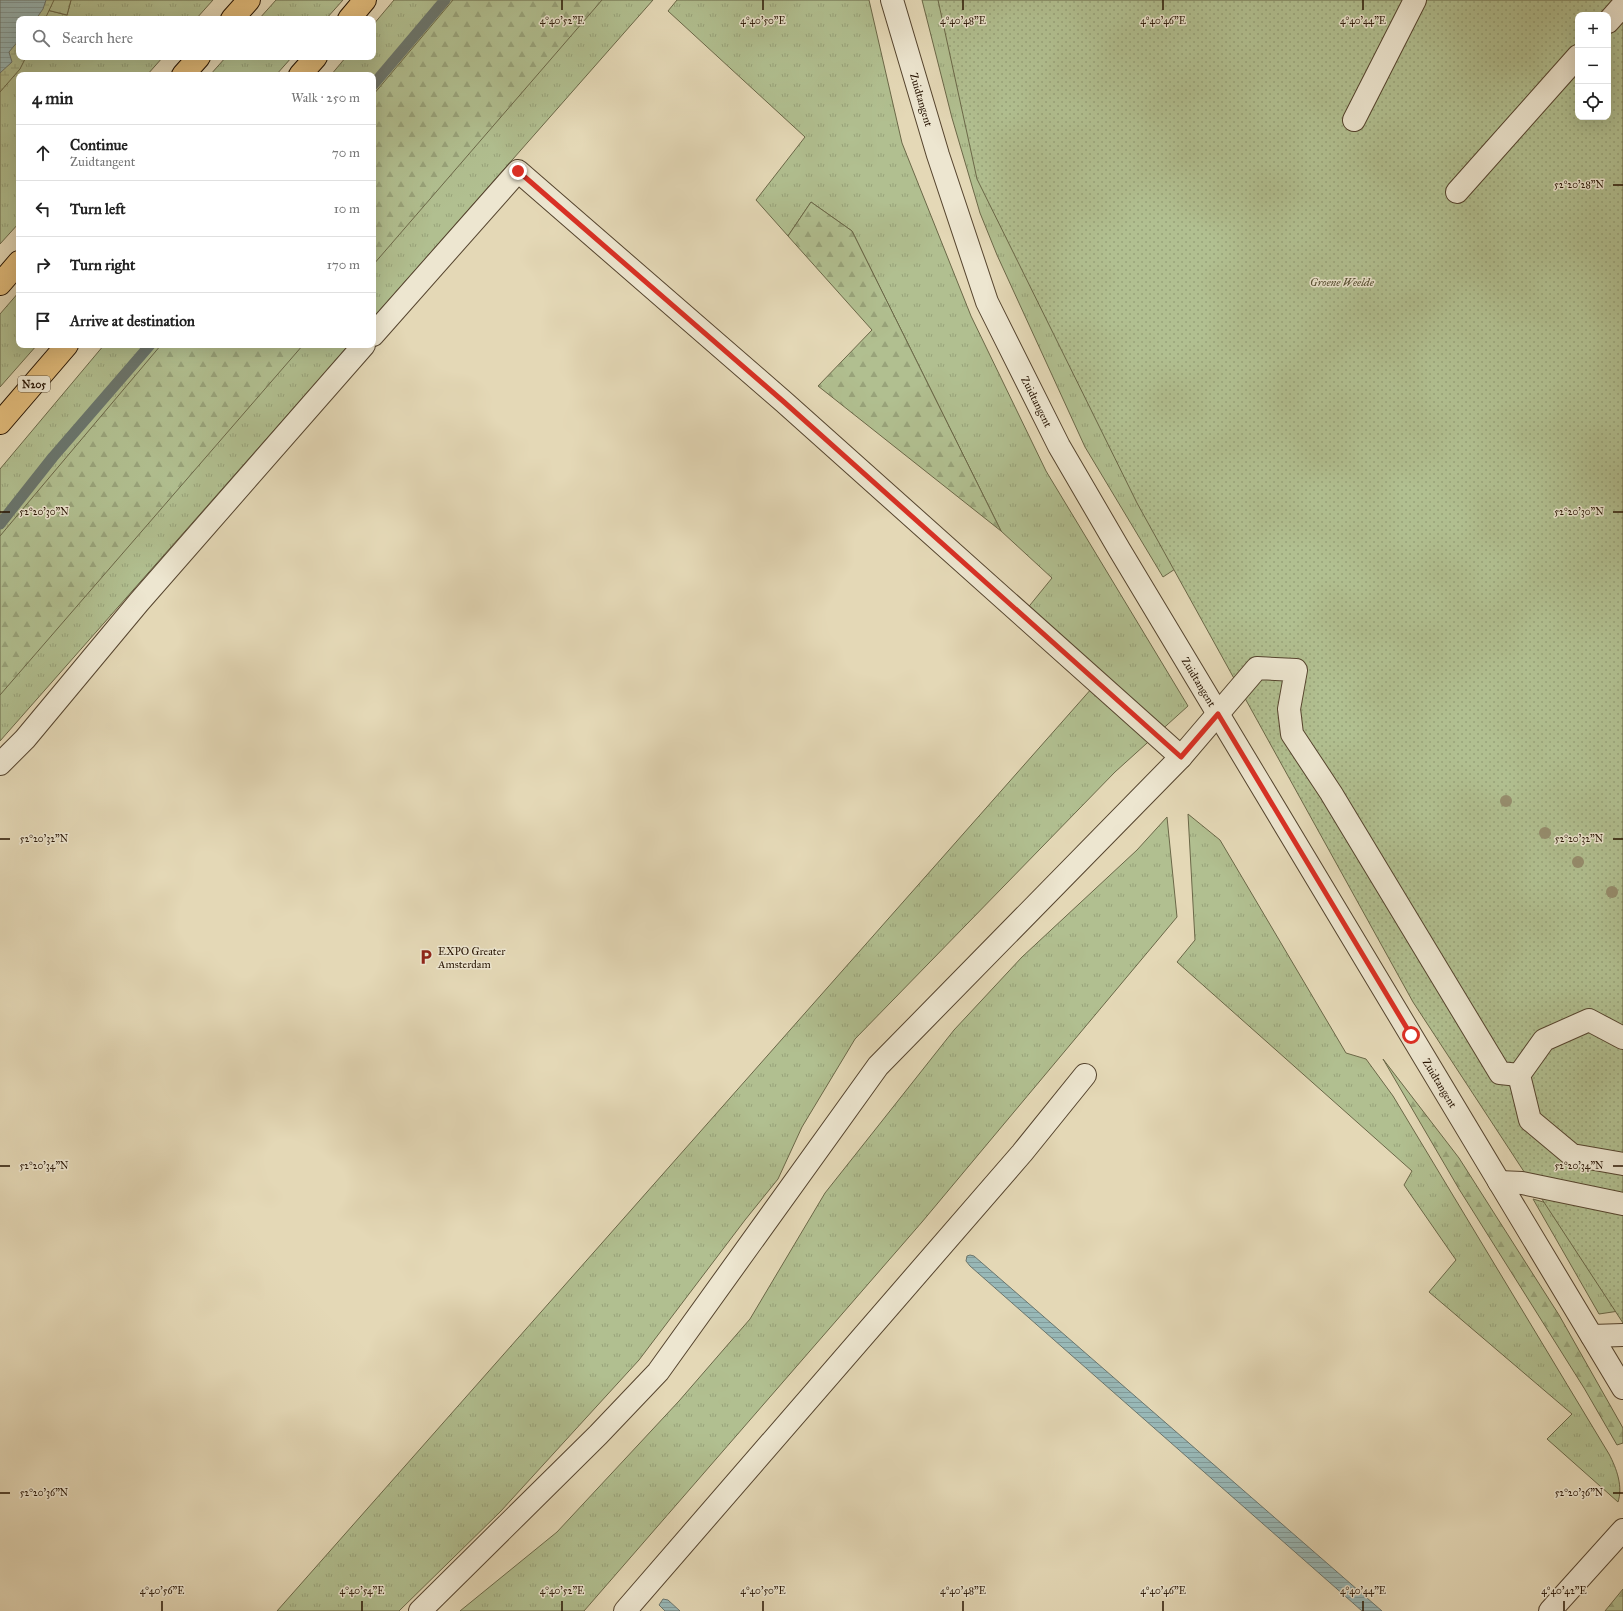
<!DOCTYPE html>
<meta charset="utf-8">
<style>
:root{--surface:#fff;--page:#f2f2f2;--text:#222;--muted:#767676;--line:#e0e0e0}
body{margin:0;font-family:"IM FELL Great Primer",serif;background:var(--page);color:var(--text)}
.controls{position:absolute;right:12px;top:12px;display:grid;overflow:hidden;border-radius:8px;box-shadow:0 4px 16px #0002}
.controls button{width:36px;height:36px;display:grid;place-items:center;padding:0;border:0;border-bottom:1px solid var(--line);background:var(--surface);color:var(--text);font:20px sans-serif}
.stop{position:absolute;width:12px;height:12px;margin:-9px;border:3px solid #d93025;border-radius:50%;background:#fff}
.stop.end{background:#d93025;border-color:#fff;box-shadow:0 1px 4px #0008}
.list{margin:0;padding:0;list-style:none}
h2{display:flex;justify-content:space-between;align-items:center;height:52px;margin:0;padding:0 16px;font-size:17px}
h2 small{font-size:13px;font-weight:400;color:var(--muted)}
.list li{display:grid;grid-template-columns:26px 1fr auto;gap:12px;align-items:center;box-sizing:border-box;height:56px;padding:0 16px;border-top:1px solid var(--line)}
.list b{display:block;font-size:15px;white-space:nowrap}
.list p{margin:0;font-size:13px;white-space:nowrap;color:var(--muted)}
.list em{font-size:13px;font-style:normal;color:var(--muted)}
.icon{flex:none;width:22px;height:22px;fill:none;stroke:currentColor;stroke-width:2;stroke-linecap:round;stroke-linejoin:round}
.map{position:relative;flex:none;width:1623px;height:1611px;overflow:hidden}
.search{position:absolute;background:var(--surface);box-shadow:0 4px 16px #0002;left:16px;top:16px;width:360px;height:44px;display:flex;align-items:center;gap:10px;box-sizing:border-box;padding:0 14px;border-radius:8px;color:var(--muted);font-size:15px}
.panel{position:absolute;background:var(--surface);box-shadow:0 4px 16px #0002;left:16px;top:72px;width:360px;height:276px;border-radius:8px}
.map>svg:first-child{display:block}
.grass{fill:url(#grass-tufts);stroke:#6b6848}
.forest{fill:url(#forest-firs);stroke:#6b6848}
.wetland{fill:url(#wetland-marsh);stroke:#6b6848}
.park{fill:url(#park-dots);stroke:#6b6848;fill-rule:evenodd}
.water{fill:url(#water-rules);stroke:#6a766e}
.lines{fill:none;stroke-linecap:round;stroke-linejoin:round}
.stream{stroke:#6a766e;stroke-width:11}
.minor-casing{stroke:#55442e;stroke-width:24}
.highway-casing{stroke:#251200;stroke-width:24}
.minor{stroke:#ede6d0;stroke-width:22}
.highway{stroke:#e2bc7b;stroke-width:22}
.tree{fill:#968d6d}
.route{stroke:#d93025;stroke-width:5}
.ticks{fill:none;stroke:#251200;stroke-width:1.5}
.labels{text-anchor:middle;stroke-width:3;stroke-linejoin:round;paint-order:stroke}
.shield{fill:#ede6d0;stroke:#61523e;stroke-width:1}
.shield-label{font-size:10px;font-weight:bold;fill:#251200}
.street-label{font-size:11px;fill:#251200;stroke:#ede6d0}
.park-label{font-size:11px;font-style:italic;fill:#564f32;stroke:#ede6d0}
.poi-label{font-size:11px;fill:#251200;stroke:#ede6d0;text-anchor:start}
.ticks-label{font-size:10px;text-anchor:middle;fill:#251200;stroke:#ede6d0;stroke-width:3;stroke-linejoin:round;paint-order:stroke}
</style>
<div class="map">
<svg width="1623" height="1611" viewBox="0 0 1623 1611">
<defs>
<pattern id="grass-tufts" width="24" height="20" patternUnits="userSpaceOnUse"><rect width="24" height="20" fill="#b1bf90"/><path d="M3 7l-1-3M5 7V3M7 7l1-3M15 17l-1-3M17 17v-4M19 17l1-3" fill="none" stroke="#98a37a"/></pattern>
<pattern id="forest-firs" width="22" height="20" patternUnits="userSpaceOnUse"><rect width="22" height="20" fill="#b1bf90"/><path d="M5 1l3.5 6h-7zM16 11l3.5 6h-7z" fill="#98a37a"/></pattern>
<pattern id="wetland-marsh" width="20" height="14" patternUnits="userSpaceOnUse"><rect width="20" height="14" fill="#b1bf90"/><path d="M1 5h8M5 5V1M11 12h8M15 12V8" fill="none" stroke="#98a37a"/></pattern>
<pattern id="park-dots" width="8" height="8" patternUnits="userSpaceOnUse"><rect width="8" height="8" fill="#b1bf90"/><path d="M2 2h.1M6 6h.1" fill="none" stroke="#98a37a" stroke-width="1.8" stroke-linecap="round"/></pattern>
<pattern id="water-rules" width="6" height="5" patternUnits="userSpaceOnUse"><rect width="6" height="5" fill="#98b8b7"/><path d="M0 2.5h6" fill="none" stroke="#839d9c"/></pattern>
</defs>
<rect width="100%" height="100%" fill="#e4d8b6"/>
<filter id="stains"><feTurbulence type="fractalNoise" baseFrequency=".005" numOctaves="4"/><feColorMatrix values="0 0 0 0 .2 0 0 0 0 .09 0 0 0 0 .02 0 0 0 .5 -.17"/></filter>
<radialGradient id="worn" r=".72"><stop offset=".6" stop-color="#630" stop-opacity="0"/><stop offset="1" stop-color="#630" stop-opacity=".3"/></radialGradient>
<path class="grass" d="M71 0H213L196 19H36L43 9 67 15Z
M276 0H343L326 19H259Z
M394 0H653L373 318V75H331L346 57H373V25Z
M677 0H869L902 143 971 316 1046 471 1188 706 1115 772 855 1039 802 1127 778 1179 745 1220 639 1360 501 1511 399 1611H277L1100 679 1026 610 1052 578 1001 531 852 231 811 202 788 236 756 200 805 137 668 11Z
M922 0H971L1228 534 1163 577 1085 447 997 255 980 213 952 118Z
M19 57H163L147 75H19V223L0 244V73Z
M226 57H292L276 75H210Z
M19 292V345H37L0 387V314Z
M104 345H349L0 741V469Z
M1188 814 1220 840 1346 1053 1366 1059 1393 1096 1609 1454C1617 1469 1623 1487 1618 1502L1547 1439 1572 1414 1429 1292 1456 1260 1404 1185 1412 1171 1177 962 1195 940Z
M1167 817 1177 917 922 1222 584 1611H460L557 1532 679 1401 750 1319 825 1193 954 1030 1022 957 1137 850Z
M1533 1199 1623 1225 1619 1311 1599 1314Z"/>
<path class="forest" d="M46 0H71L67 15 43 9Z
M453 0H602L373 265V95Z
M811 202 852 231 1001 531 818 386 872 330 788 236Z
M161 345H303L0 695V536Z
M1383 1059 1459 1158 1559 1315 1623 1428V1443L1617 1445 1584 1388 1459 1189Z
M1623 1589V1611H1605Z"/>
<path class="wetland" d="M7 0H54L45 19H19V57H26L20 69 0 92V9Z"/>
<path class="park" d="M938 0H1623V1323L1413 1002 1137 503 977 179ZM1578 15H1608V117H1578Z"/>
<path class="water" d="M0 0H46L43 9 36 19H19V40L9 52 12 62 0 73Z
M970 1255 974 1256 1382 1611H1362L970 1266 966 1261 967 1256Z
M663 1599 668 1600 680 1611H665L659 1605Z"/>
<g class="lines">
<path class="stream" d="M373 85 445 0
M0 524 53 457 150 345"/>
<defs>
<g id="minor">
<path id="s1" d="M892 0 938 155 987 302 1059 446 1119 549 1623 1388"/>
<path d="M1608 22 1623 5"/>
<path d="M1354 120 1415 0"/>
<path d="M1457 192 1578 56"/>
<path d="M373 335 518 171 784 402 1181 757"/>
<path d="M0 764 25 739 139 602 364 345"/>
<path d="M1623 1038 1589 1020 1544 1040 1519 1075 1530 1120 1572 1155 1623 1164"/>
<path d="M1499 1182 1522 1183 1623 1204"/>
<path d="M1592 1336 1623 1335"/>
<path d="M420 1611 598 1435 658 1372 878 1066 1181 757 1257 668 1296 670 1289 709 1292 734 1331 793 1500 1073 1519 1075"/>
<path d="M625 1611 1022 1153 1085 1075"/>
<path d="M1550 1611 1623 1530"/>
</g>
<path id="highway" d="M232 19 249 0
M349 19 365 0
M183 75 199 57
M300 75 316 57
M0 284 19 262
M0 423 67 345"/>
</defs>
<use href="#minor" class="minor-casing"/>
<use href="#highway" class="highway-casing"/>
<use href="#minor" class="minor"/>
<use href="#highway" class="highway"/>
</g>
<g class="tree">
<circle cx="1506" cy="801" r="6"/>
<circle cx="1545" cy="833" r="6"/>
<circle cx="1578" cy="862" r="6"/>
<circle cx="1612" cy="892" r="6"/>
</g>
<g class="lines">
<path class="route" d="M518 171 784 402 1181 757 1218 714 1411 1035"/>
</g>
<path class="ticks" d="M562 0V10M763 0V10M963 0V10M1163 0V10M1363 0V10M1613 185H1623M0 512H10M1613 512H1623M0 839H10M1613 839H1623M0 1166H10M1613 1166H1623M0 1493H10M1613 1493H1623M162 1601V1611M362 1601V1611M562 1601V1611M763 1601V1611M963 1601V1611M1163 1601V1611M1363 1601V1611M1564 1601V1611"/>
<defs>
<symbol id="parking-bare" viewBox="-9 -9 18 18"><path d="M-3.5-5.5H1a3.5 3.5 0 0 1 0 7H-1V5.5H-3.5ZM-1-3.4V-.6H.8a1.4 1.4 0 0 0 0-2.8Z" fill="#8f2418" stroke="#ede6d0" stroke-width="2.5" paint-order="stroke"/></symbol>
</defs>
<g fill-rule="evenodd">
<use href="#parking-bare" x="415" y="946" width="22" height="22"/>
</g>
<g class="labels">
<rect class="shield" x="18" y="376" width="32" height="16" rx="3"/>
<g class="shield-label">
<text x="34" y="388">N205</text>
</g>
<g class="street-label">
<text dy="4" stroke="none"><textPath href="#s1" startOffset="104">Zuidtangent</textPath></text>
<text dy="4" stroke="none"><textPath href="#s1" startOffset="428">Zuidtangent</textPath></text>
<text dy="4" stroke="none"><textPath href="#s1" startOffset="752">Zuidtangent</textPath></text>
<text dy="4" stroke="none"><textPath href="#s1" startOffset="1220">Zuidtangent</textPath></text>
</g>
<g class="park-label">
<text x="1342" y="286">Groene Weelde</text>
</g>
<g class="poi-label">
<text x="438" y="955">EXPO Greater<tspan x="438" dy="13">Amsterdam</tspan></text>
</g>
</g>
<g class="ticks-label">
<text x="562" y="24">4°40'52"E</text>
<text x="763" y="24">4°40'50"E</text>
<text x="963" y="24">4°40'48"E</text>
<text x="1163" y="24">4°40'46"E</text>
<text x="1363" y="24">4°40'44"E</text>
<text x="1579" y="188">52°20'28"N</text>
<text x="1579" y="515">52°20'30"N</text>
<text x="44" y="515">52°20'30"N</text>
<text x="1579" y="842">52°20'32"N</text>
<text x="44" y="842">52°20'32"N</text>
<text x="1579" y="1169">52°20'34"N</text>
<text x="44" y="1169">52°20'34"N</text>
<text x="1579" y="1496">52°20'36"N</text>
<text x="44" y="1496">52°20'36"N</text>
<text x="162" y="1594">4°40'56"E</text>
<text x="362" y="1594">4°40'54"E</text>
<text x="562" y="1594">4°40'52"E</text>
<text x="763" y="1594">4°40'50"E</text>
<text x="963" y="1594">4°40'48"E</text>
<text x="1163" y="1594">4°40'46"E</text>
<text x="1363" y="1594">4°40'44"E</text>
<text x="1564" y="1594">4°40'42"E</text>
</g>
<rect width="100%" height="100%" filter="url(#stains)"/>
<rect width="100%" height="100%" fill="url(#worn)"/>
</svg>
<div class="controls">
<button>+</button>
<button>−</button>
<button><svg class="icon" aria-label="locate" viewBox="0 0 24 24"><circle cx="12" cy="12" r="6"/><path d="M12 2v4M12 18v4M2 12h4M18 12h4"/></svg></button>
</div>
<div class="stop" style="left:1411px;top:1035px"></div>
<div class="stop end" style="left:518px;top:171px"></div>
<div class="search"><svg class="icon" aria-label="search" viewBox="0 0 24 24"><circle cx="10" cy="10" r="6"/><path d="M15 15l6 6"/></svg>Search here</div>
<section class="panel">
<h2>4 min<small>Walk · 250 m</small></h2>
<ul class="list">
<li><svg class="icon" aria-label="ahead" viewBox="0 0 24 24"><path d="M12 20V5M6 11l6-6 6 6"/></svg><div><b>Continue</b><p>Zuidtangent</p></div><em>70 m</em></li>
<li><svg class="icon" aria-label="left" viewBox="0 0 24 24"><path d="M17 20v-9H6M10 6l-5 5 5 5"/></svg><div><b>Turn left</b></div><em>10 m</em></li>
<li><svg class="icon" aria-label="right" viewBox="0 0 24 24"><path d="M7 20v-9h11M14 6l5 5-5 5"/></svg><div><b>Turn right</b></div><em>170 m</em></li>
<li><svg class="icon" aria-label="arrive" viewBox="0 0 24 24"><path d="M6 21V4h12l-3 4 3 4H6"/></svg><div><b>Arrive at destination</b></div></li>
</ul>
</section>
</div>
